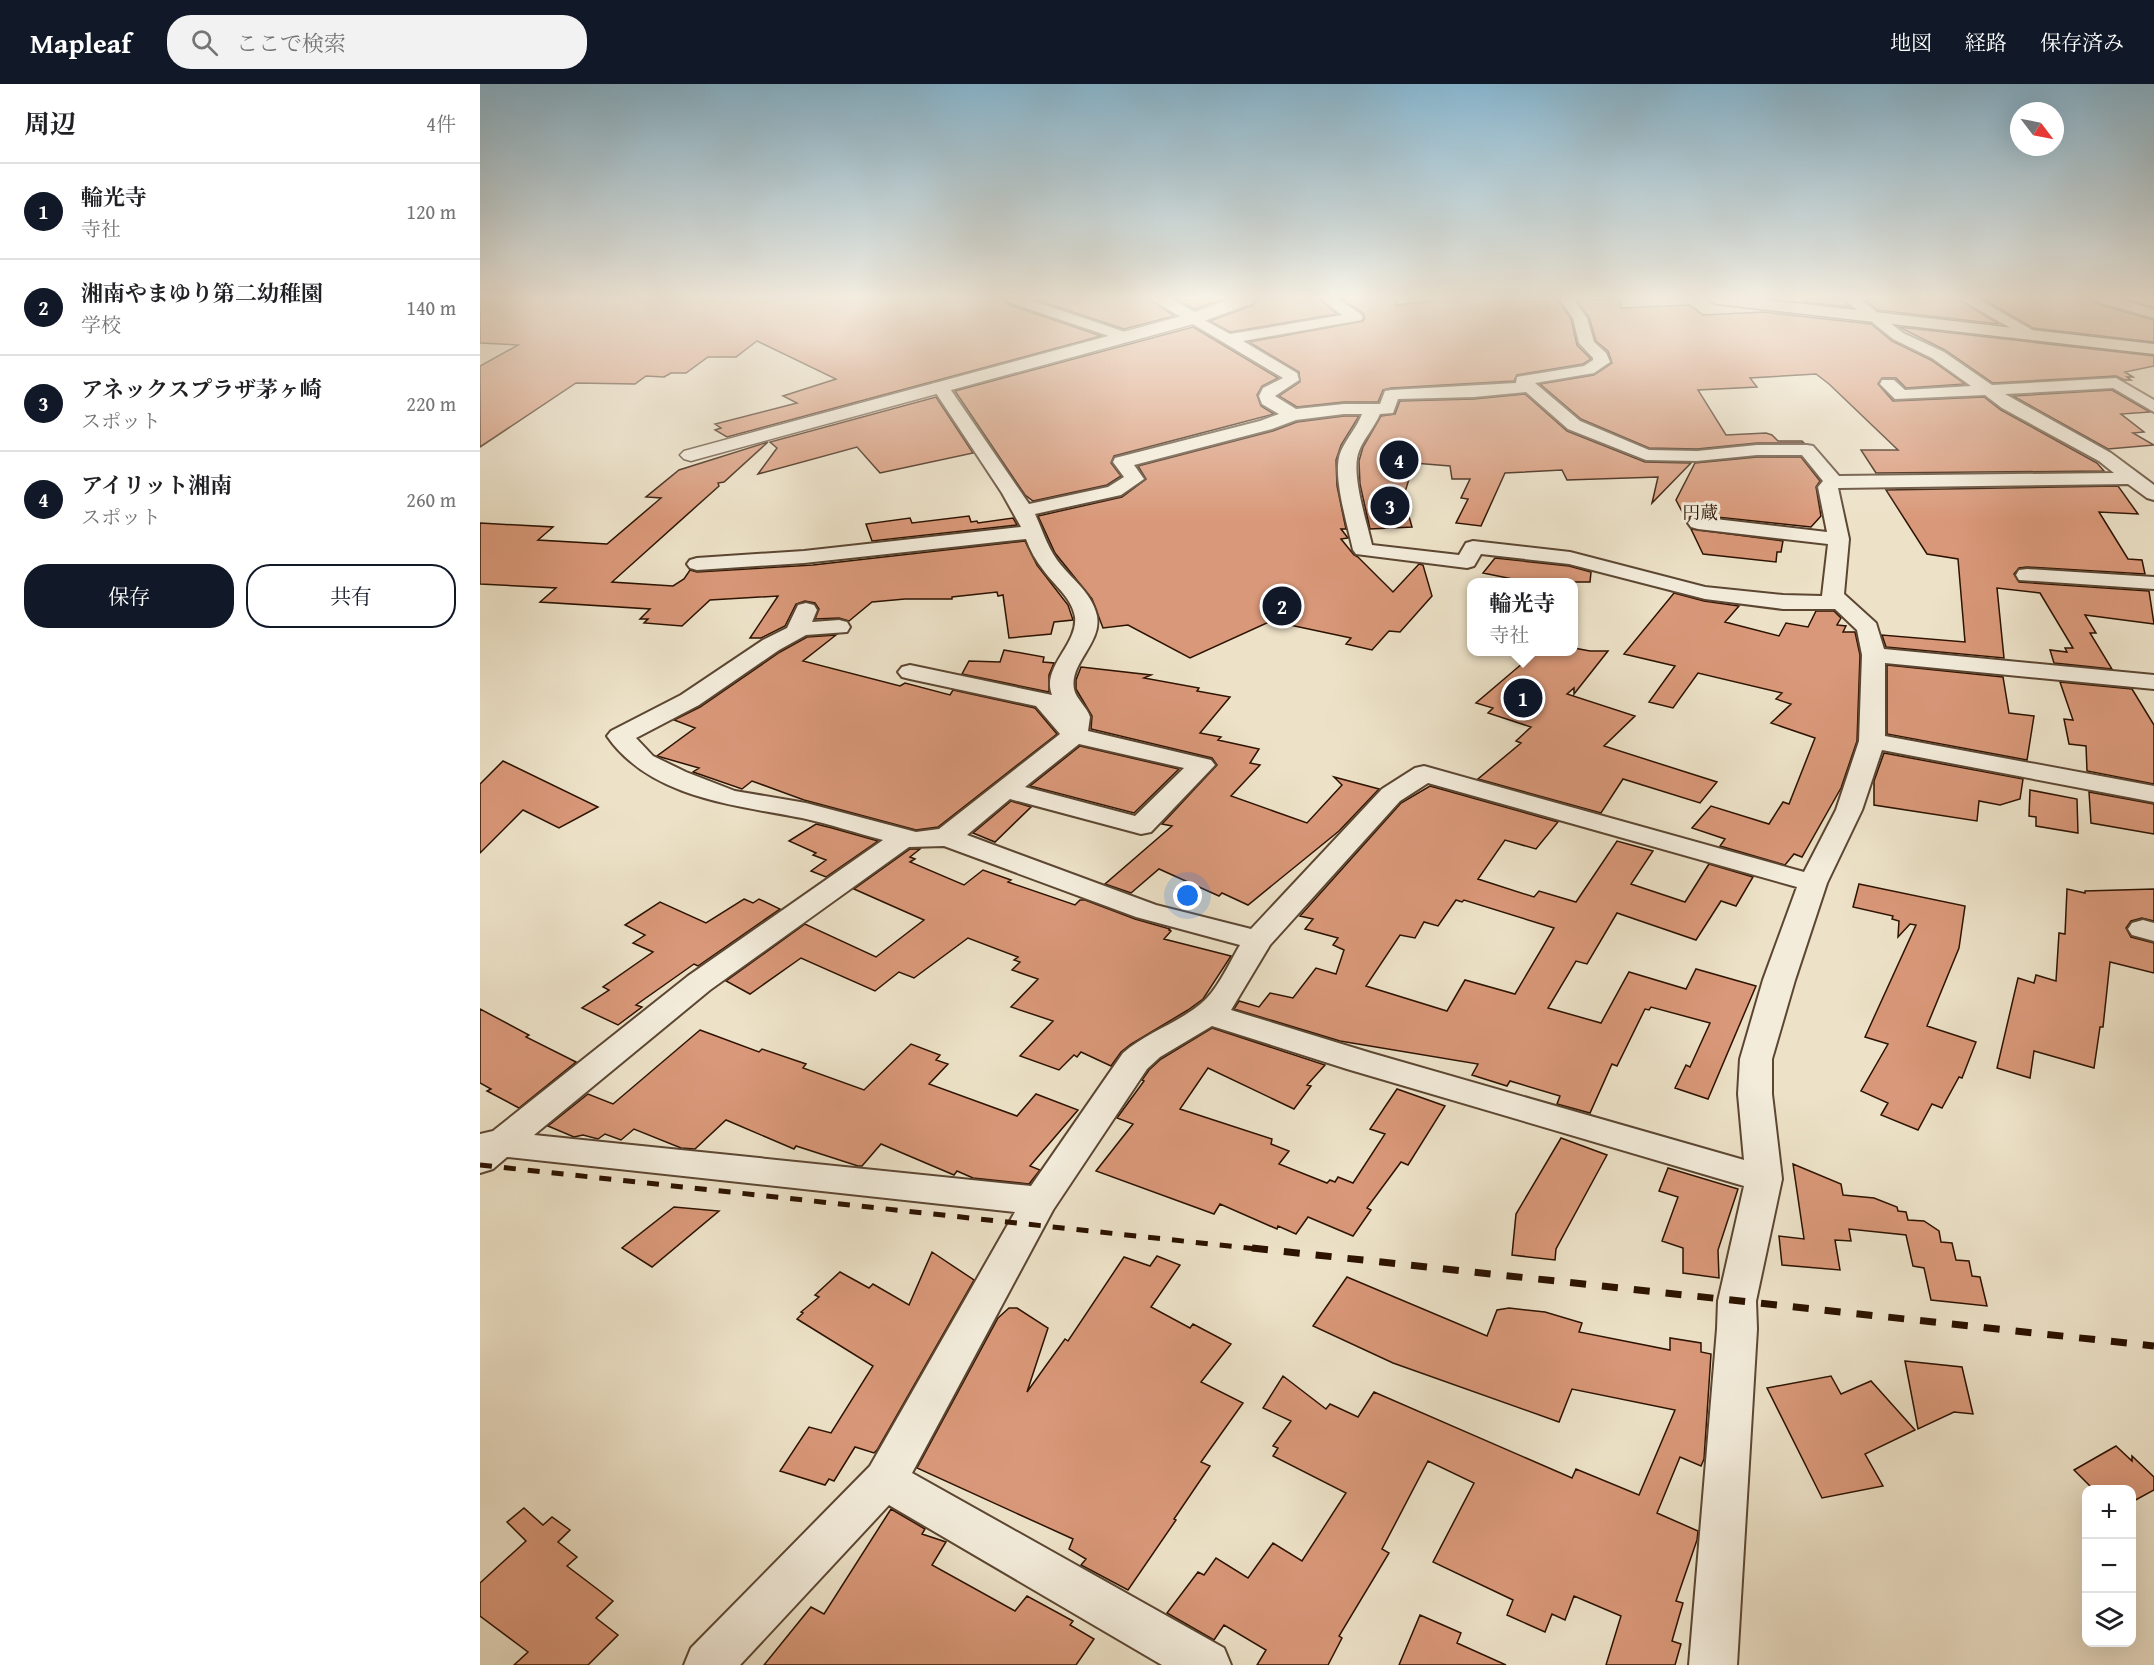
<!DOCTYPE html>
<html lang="ja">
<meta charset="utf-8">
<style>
:root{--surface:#fff;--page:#f2f2f2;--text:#202124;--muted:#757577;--line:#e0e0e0;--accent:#111827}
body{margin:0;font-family:"Gentium Book Plus","Noto Serif JP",serif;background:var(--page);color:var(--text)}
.controls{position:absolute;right:18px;bottom:18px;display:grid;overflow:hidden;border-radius:12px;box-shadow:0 6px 24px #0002}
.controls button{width:54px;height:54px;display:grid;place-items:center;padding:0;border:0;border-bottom:2px solid var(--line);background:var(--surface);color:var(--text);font:30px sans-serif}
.compass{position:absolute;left:1530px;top:18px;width:54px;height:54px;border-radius:50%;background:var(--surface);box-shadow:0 6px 24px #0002;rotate:122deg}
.you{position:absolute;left:708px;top:812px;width:21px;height:21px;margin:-15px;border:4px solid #fff;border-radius:50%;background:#1a73e8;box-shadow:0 0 0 9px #1a73e833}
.badge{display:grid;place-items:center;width:39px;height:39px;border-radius:50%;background:var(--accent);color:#fff;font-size:20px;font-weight:700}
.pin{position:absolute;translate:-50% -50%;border:3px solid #fff;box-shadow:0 2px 6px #0006}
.popup{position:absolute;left:987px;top:494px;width:111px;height:78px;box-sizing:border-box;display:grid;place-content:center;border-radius:12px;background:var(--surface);filter:drop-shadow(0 2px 4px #0005);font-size:20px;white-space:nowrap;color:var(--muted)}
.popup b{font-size:22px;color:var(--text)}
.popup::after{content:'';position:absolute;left:50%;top:100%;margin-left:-12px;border:12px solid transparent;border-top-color:var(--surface)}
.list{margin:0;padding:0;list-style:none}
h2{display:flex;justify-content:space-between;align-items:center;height:78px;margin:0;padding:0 24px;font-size:26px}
h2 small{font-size:20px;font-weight:400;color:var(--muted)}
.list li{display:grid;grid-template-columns:39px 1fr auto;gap:18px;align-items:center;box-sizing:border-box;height:96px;padding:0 24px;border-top:2px solid var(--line)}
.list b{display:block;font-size:22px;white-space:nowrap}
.list p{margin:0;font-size:20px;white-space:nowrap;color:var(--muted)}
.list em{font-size:20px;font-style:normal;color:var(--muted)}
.actions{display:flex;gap:12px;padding:18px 24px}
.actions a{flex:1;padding:14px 0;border:2px solid var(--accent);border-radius:24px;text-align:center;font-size:21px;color:var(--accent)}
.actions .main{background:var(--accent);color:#fff}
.icon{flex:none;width:33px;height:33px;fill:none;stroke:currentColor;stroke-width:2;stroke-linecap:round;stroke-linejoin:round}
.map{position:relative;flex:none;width:1674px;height:1581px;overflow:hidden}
header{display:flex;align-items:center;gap:36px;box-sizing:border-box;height:84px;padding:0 30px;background:var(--accent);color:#fff}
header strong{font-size:28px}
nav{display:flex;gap:33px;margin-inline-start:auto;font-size:21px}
.search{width:420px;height:54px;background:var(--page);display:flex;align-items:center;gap:15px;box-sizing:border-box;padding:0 21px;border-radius:24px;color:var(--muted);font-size:22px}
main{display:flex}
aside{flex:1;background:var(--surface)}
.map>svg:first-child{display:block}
.building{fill:#d99879;stroke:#2c1200;stroke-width:1.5;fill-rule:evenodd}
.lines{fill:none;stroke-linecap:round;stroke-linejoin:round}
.minor-casing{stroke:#5c4632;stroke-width:4}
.tertiary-casing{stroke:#5c4632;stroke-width:3}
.primary-casing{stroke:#2c1200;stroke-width:3}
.minor{fill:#f3ecdb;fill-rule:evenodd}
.tertiary{fill:#f3ecdb;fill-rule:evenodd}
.primary{fill:#ede2c8;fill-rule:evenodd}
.rail-far1{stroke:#2c1200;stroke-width:5;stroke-dasharray:12 12;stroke-linecap:butt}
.rail{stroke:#2c1200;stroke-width:7;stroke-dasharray:16 16;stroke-linecap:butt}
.labels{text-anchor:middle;stroke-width:6;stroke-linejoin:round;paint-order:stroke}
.far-neighbourhood-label{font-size:18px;fill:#2c1200;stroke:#f3ecdb}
</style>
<header>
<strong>Mapleaf</strong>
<div class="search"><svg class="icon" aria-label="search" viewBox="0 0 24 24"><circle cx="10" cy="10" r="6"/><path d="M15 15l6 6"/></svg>ここで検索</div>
<nav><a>地図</a><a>経路</a><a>保存済み</a></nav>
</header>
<main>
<aside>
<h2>周辺<small>4件</small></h2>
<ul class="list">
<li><span class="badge">1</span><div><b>輪光寺</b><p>寺社</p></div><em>120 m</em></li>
<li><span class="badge">2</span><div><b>湘南やまゆり第二幼稚園</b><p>学校</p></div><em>140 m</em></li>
<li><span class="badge">3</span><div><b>アネックスプラザ茅ヶ崎</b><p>スポット</p></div><em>220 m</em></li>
<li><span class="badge">4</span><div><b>アイリット湘南</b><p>スポット</p></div><em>260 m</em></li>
</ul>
<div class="actions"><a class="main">保存</a><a>共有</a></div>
</aside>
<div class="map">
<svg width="1674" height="1581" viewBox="0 0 1674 1581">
<rect width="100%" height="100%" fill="#ede2c8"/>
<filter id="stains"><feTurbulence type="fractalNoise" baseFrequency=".00333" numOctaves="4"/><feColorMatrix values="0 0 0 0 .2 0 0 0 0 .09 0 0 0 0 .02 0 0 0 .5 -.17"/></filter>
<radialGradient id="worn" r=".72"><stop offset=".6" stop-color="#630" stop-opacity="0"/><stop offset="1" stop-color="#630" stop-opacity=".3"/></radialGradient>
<path class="building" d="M0 215H524L527 220 621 252 247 353 235 346 241 344 235 340 317 319 303 312 356 295 277 257 256 273H228L206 289H191L184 293 166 292 155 300 96 299 0 363V282L38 261 0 259Z
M554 215H669L694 232 644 245Z
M695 215H744L715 225Z
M777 215H839L857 230 750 248 730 237 774 221Z
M862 215H916V221L964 215H1077L1091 235 1097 261 1111 275 1103 280 1037 291 1034 297 911 304 903 306 898 318H864L817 323 799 312 820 298 819 288 769 258 883 237 885 234 883 229Z
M1096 215H1140L1141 224 1210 221 1223 231 1283 228 1391 240 1412 257 1451 276 1485 300 1426 304 1416 294H1402L1398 300 1413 317 1504 313 1521 326 1617 379 1624 387 1396 389 1381 366H1418L1349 300 1336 290 1270 294 1277 303 1218 306 1246 351 1286 349 1292 351 1298 357H1322L1324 359H1277L1217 365 1169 364 1101 335 1060 300 1114 291 1132 279 1128 267 1116 257 1109 233Z
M1320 215H1362L1370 223 1324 218Z
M1384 215H1478L1519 240 1398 226Z
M1503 215H1613L1617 220 1674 236V258L1553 244Z
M713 243 798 294 782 302 777 311 781 322 794 330 634 372 631 379 641 392 627 401 553 417 545 411 475 307Z
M1419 243 1674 272V282L1645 288 1653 293H1647L1651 296H1644L1636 292 1513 299 1465 266Z
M1632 306 1670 328 1641 330 1664 348 1653 349 1674 361 1628 365 1533 312Z
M1045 310 1087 347 1165 378 1211 379 1172 419 1178 393 1087 396 1082 386 1025 389 1001 442 976 439 988 415 981 414 990 395H972L970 382 934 379 925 408H922L932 443 890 445 880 400 879 377 883 363 901 332 915 330 920 317 994 315Z
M456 313 493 369 400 389 377 363 278 390 297 364 290 358Z
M864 332H879L861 361 856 376 857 402 866 445H861L868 454 861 455 874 471 878 473 913 508 939 480 943 481 952 512 920 548 909 547 892 566 866 560 871 554 791 537 710 574 648 541 623 544 612 515 575 469 558 432 642 413 666 395 658 382 793 347 817 338Z
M288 358 244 398 238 399 239 402 132 498 193 502 204 495 210 486 217 488 333 481 545 457 557 481 588 521 593 536 574 538 571 550 529 554 523 511 518 512 517 508 472 513V515H425L392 518 369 537 359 534 335 535 339 525 335 519 325 517 316 520 305 542 281 554H270L298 512 230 516 202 542 164 539 168 535H160L170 525 60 518 76 504 0 500V439L73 443 58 456 127 460 181 414 166 413 199 386Z
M1277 373H1321L1340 397 1336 403 1341 432 1331 443 1218 431 1210 433 1207 437 1196 416 1215 379Z
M1638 402 1658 430 1619 428 1648 475 1662 476 1665 490 1547 483 1539 484 1534 490 1539 498 1669 507 1674 540 1605 531 1616 549H1610L1632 585 1574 579 1570 566 1587 568 1585 564H1593L1560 509 1517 504 1524 574 1406 563 1402 551 1485 558 1478 475 1447 470 1406 406Z
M489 432 491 438 497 437 498 439 533 434 537 441 392 457 386 440 430 434 432 439Z
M1211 445 1303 457 1301 468H1297L1296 478 1223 470Z
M1015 474 1089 482 1111 488 1110 498H1047L1003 489Z
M1194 509 1224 517 1259 522 1245 538 1299 552 1306 539 1328 543 1336 527H1354L1361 534 1357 541 1366 542 1363 548H1375L1380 571 1377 657 1361 704 1322 773 1314 770 1305 781 1240 762 1245 755 1212 744 1231 722 1289 740 1303 718 1309 720 1335 654 1291 639 1311 620 1296 615 1302 609 1218 589 1193 624 1169 618 1195 582 1144 570Z
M356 551 323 577 420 602 425 599 470 611 473 606 555 624 577 650 458 743 436 746 324 716 272 697 262 705 213 688 219 684 177 672 215 644 194 636 220 623 300 568 327 553Z
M1094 564 1110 567H1128L1094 610V604L1087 610 1155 632 1124 662 1237 698 1220 719 1143 695 1121 729 998 695 1041 659 1036 657 1051 643 1008 629 1013 624 996 619 1057 567H1094Z
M524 566 564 573 563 578 574 579 569 591V608L482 590 489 577 520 578Z
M1407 581 1523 593 1529 629 1554 632 1547 676 1407 650Z
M601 583 671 591 664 594 719 604 717 607 750 613 720 649 741 653 738 656 779 665 770 679 780 681 751 712 827 739 862 701 854 693 899 705 859 747 768 821 742 809 739 812 679 785 651 809 625 800 692 742 682 740 737 681 732 674 611 645 612 632 596 605V596Z
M1580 598 1652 605 1674 641V700L1607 687 1606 662 1589 660 1584 635 1593 636Z
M600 662 699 685 654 729 550 702Z
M1404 669 1543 695 1540 715 1520 721 1499 717 1497 737 1394 721V697Z
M23 677 118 723 79 744 43 726 0 769V700Z
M950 702 1078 738 1056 765 1025 756 998 795 1054 813 1059 807 1096 818 1137 757 1173 767 1151 800 1205 818 1229 780 1273 793 1256 822 1241 817 1216 856 1137 829 1107 880 1096 877 1068 924 1121 939 1149 888 1206 905 1216 885 1276 902 1228 1015 1195 1004 1206 981 1210 983 1230 939 1171 923 1169 926 1165 925 1137 982 1132 980 1110 1029 1077 1020 1080 1012 1030 997 1027 1002 992 991 998 980 860 957 754 925 759 917 779 923 790 909 813 914 836 884 856 890 864 866 853 861 858 854 825 845 833 835 820 832 921 719ZM976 816 982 818 984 816 1074 844 1035 910 985 896 967 927 886 902 920 851 935 854 944 838 958 842Z
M1550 706 1597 715 1598 749 1556 742V733L1549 732Z
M1609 708 1674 720V750L1611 739Z
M531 717 551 723 515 758 493 749Z
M336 740 352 744 398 757 346 793 331 787 346 776 333 771 336 769 309 757Z
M430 765H440L430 773 435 775 430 778 484 801 503 786 531 796 528 798 595 821 600 816H605L655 835 690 845 689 846 691 847 684 855 751 872 723 915 708 926 651 960 641 968 631 982 601 968 597 973 594 971 579 986 540 972 573 937 531 923 558 895 532 886 540 878 534 876 538 873 488 854 434 894 419 888 395 907 321 874 270 910 246 897 325 840 396 873 444 836 374 805Z
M1379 800 1485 822 1479 864 1447 942 1496 958 1482 994 1479 993 1462 1024 1452 1020 1438 1046 1401 1031 1408 1019 1381 1007 1408 960 1385 953 1436 841 1430 840 1418 853 1419 837 1412 835 1413 832 1373 823Z
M1587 805 1605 809V807L1674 805V837L1662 834 1651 837 1646 844 1651 853 1674 859V889L1630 878 1623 943H1620L1614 984 1554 967 1550 994 1517 984 1538 894 1554 899 1556 891 1576 897 1579 849 1585 850Z
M264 815 273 819 279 815 300 825 218 882 214 880 156 921 162 923 138 941 102 924 129 906 123 903 173 868 153 859 165 851 145 841 180 818 226 839Z
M0 925 49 951 46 953 96 978 39 1024 7 1007 11 1005 0 999Z
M732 944 845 981 827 1001 831 1002 814 1025 728 984 700 1025 792 1055 791 1060 809 1067 799 1080 847 1099 850 1096 855 1098 858 1093 873 1099 905 1050 890 1045 917 1005 965 1022 928 1081 921 1078 887 1124 891 1126 873 1152 828 1133 816 1150 798 1142 797 1145 740 1120 734 1130 616 1087 653 1040 637 1034 664 997 662 996 669 986 681 975Z
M220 946 279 968 282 965 326 980 323 984 384 1006 431 960 460 971 456 976 468 980 449 1000 537 1032 556 1010 598 1026 550 1082 560 1086 549 1100 493 1094 477 1087 474 1091 401 1060 382 1082H378L316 1062 314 1065 246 1036 215 1065 201 1064 154 1045 141 1056 125 1050 118 1055 103 1051 94 1053 68 1042 108 1010 133 1020Z
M1081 1054 1127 1071 1076 1165 1075 1176 1032 1171 1036 1130Z
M1313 1080 1361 1100 1363 1111 1394 1114 1417 1123 1418 1127 1426 1128 1428 1136 1444 1137 1459 1147 1461 1158 1472 1159 1476 1176 1489 1177 1492 1192 1500 1193 1507 1222 1451 1216 1444 1184 1433 1182 1426 1151 1369 1145 1371 1157 1355 1156 1360 1186 1302 1181 1299 1152 1324 1155Z
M1188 1084 1258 1105 1238 1166 1239 1194 1203 1189V1164L1182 1157 1198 1113 1179 1107Z
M194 1123 239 1127 172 1183 142 1164Z
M452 1168 494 1196 397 1366 394 1369 375 1363 354 1397 349 1395 345 1401 300 1387 329 1343 351 1349 393 1282 317 1235 323 1229 321 1228 339 1213 335 1211 360 1188 389 1204 393 1200 429 1221Z
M677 1172 700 1181 671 1223 710 1244 713 1240 751 1260 721 1298 763 1319 721 1378 730 1382 694 1435 696 1436 648 1506 601 1481 606 1475 589 1465 593 1455 437 1384 518 1234 529 1224H537L568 1244 547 1308 585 1255 588 1257 644 1173 670 1182Z
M867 1193 1007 1252 1017 1226 1029 1224 1065 1228 1102 1239 1099 1248 1190 1266V1254L1221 1259V1268L1231 1270 1224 1375 1221 1382 1200 1373 1177 1429 1218 1447 1217 1456 1196 1517 1203 1519 1192 1557 1201 1560 1195 1581H1126L1141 1532 1094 1512 1085 1536 1072 1530 1065 1548 1027 1531 1033 1516 953 1478 994 1399 948 1377 902 1465 909 1469 859 1552 862 1554 848 1581H777L786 1566 744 1541 734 1556 687 1529 718 1488 724 1491 736 1474 768 1494 793 1459 822 1477 866 1409 793 1372 798 1364 793 1362 811 1337 783 1324 803 1292 846 1325 850 1320 878 1333 894 1308 1092 1394 1096 1385 1159 1411 1195 1326 1092 1305 1079 1338 913 1279 833 1242Z
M1425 1277 1482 1283 1493 1330 1474 1328 1438 1345Z
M1351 1292 1361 1310 1391 1297 1435 1346 1385 1370 1403 1402 1342 1414 1287 1304Z
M1636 1362 1652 1377V1372L1674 1393V1406L1652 1418V1406H1614L1594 1386Z
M44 1424 63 1441 72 1433 90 1446 78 1458 97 1473 87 1482 133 1517 116 1534 138 1551 108 1581H34L48 1568 0 1532V1499L46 1457 27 1438Z
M411 1425 445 1445 442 1450 466 1458 452 1481 535 1527 547 1512 593 1537 590 1541 614 1555 596 1581H284L331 1523 344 1530Z
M940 1531 981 1549 977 1559 1026 1581H919Z"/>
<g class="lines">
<defs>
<path id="minor" d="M526 215H547L651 250 654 253 651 256H641L528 218Z
M671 215H690L714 227 724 236 750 250 862 231 841 215H858L881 230 883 233 881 236 876 237 763 257 817 289 819 296 795 312 816 325 864 320H900L905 307 911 306 1036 299 1037 293 1042 292 1104 282 1113 276V274L1099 259 1093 234 1079 215H1093L1107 234 1114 258 1126 269 1130 278 1114 289 1055 299 1100 337 1169 366 1217 367 1277 361H1327L1333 362 1359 392 1634 389 1619 377 1522 324 1505 311 1415 315 1400 300 1402 296H1414L1425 306 1491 302 1452 274 1413 255 1364 215H1380L1423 249 1464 268 1512 301 1636 294 1674 316V328L1633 304 1525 310 1631 369 1674 401V416L1667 414 1648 400 1358 404 1369 455 1364 510 1396 539 1404 565 1674 591V605L1405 579V652L1674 702V718L1402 666 1382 726 1347 799 1315 896 1292 975V1010L1302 1095 1276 1217 1277 1245 1257 1581H1209L1237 1245 1238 1217 1264 1102 867 985 732 942 680 973 667 985 573 1126 432 1389 744 1564 751 1581H682L409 1421 260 1581H204L211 1564 390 1382 535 1128 27 1073 13 1085 0 1089V1050L13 1047 208 892 403 756C376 749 350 740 322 734 255 721 170 714 127 652L131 647 201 611 283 556 307 544 318 521 326 519 334 521 337 526 332 538 359 536 367 538 370 543 367 548 326 551 299 566 219 621 156 654 173 672 206 688 255 707 326 719 436 748 459 745 580 650 556 622 430 595 422 593 418 588 422 583 430 581 572 611C561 583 598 561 595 533 592 514 575 502 564 487 556 477 550 466 546 455L324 479 217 486 210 484 207 480 210 476 217 474 324 467 541 443 522 409 452 303 454 299H466L549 420 628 403 644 393 633 378 635 374 780 337 799 330 782 320 779 312 783 304 803 294ZM1046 308 1088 345 1166 376 1217 377 1277 371H1322L1343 397 1338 403 1347 448 1218 433 1211 435 1208 439 1211 443 1218 445 1348 460 1342 512 1303 511 1225 503 1090 468 993 457 986 459 979 471 892 461C887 438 870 389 879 367 884 354 894 344 900 330L913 329 918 315 994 313ZM864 330H882C877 343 867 354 861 367 851 389 868 442 873 466L876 470 987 484 994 482 1001 470 1089 480 1225 515 1303 525H1355L1377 546 1382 571 1379 657 1356 726 1324 788 944 682 935 684 902 705 771 845 676 821 487 751 530 715 661 750 671 748 735 681 731 676 608 647 610 633C607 623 596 615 594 605 589 579 622 559 617 532 612 508 590 494 577 476 567 462 562 445 555 430L641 411 664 395 654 381 792 345 816 336ZM599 660 704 684 655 732 545 703ZM948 699 1317 803 1283 896 1260 975 1258 1010 1264 1076 891 969 751 926 790 861 920 717ZM464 762 656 833 760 861C748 881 737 908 718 922 695 940 666 949 643 969L551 1102 54 1051 230 906 429 763Z
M1480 215H1498L1561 251 1558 254H1548Z
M1616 215H1639L1674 225V234L1618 218Z
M1547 485 1674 493V505L1539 496 1536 491 1539 486Z
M1663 836 1674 839V857L1652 851 1648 845 1652 839Z"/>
<path id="tertiary" d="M751 215H775L773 219 721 238 218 375 211 377 204 375 200 371 204 367 709 230Z"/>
<path id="primary" d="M1228 215H1281L1674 260V270L1236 220Z"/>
</defs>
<use href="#minor" class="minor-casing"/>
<use href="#tertiary" class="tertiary-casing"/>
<use href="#primary" class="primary-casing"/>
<use href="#minor" class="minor"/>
<use href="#tertiary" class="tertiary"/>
<use href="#primary" class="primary"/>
<path class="rail-far1" d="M0 1081 786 1166"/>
<path class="rail" d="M772 1164 1674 1262"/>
</g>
<linearGradient id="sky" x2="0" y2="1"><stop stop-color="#88b8d2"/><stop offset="0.49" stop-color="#f7f2e6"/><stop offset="1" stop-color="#f7f2e6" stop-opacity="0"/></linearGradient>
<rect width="1674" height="436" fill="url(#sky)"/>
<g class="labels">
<g class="far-neighbourhood-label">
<text x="1220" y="435">円蔵</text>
</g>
</g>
<rect width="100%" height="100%" filter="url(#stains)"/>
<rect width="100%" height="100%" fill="url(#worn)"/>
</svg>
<div class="controls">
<button>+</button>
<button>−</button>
<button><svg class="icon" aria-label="layers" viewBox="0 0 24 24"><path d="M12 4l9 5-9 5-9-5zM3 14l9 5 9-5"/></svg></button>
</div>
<svg class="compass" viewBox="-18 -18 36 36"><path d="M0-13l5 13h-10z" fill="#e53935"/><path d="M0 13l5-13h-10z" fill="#757577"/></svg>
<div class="you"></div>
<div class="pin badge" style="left:1043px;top:614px">1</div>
<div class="popup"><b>輪光寺</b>寺社</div>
<div class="pin badge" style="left:802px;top:522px">2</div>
<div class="pin badge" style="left:910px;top:422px">3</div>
<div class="pin badge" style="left:919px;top:376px">4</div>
</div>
</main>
